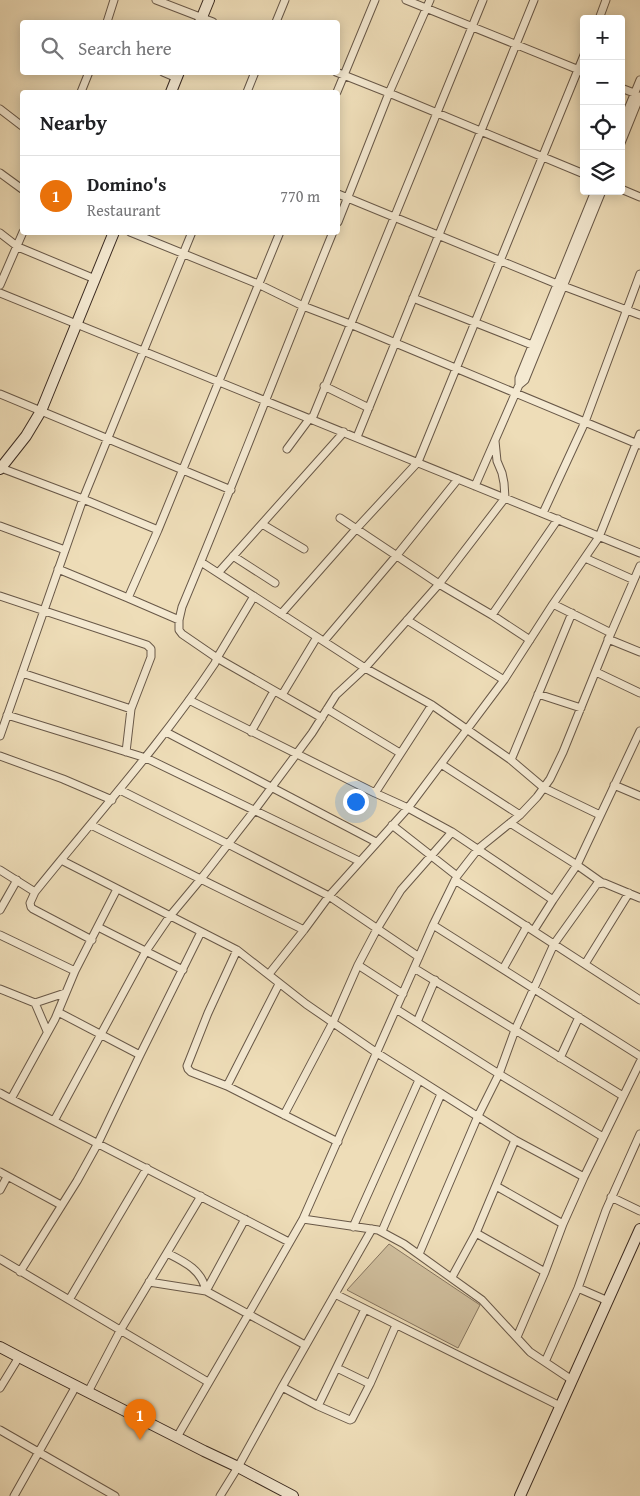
<!DOCTYPE html>
<meta charset="utf-8">
<style>
:root{--surface:#fff;--page:#f6f6f6;--text:#202124;--muted:#757577;--line:#e0e0e0;--accent:#8f2418}
body{margin:0;font-family:"Gentium Book Plus",serif;background:var(--page);color:var(--text)}
.controls{position:absolute;right:15px;top:15px;display:grid;overflow:hidden;border-radius:5px;box-shadow:0 2px 12px #0003}
.controls button{width:45px;height:45px;display:grid;place-items:center;padding:0;border:0;border-bottom:1px solid var(--line);background:var(--surface);color:var(--text);font:25px sans-serif}
.you{position:absolute;left:355px;top:801px;width:18px;height:18px;margin:-12px;border:4px solid #fff;border-radius:50%;background:#1a73e8;box-shadow:0 0 0 8px #1a73e833}
.badge{display:grid;place-items:center;width:32px;height:32px;border-radius:50%;background:var(--accent);color:#fff;font-size:16px;font-weight:700}
.pin{position:absolute;translate:-50% -41px;filter:drop-shadow(0 1px 2px #0008)}
.pin::after{content:'';position:absolute;top:26px;width:18px;height:15px;background:inherit;clip-path:polygon(0 0,100% 0,50% 100%)}
.list{margin:0;padding:0;list-style:none}
h2{display:flex;justify-content:space-between;align-items:center;height:65px;margin:0;padding:0 20px;font-size:21px}
h2 small{font-size:16px;font-weight:400;color:var(--muted)}
.list li{display:grid;grid-template-columns:32px 1fr auto;gap:15px;align-items:center;box-sizing:border-box;height:80px;padding:0 20px;border-top:1px solid var(--line)}
.list b{display:block;font-size:19px;white-space:nowrap}
.list p{margin:0;font-size:16px;white-space:nowrap;color:var(--muted)}
.list em{font-size:16px;font-style:normal;color:var(--muted)}
.icon{flex:none;width:28px;height:28px;fill:none;stroke:currentColor;stroke-width:2;stroke-linecap:round;stroke-linejoin:round}
.map{position:relative;flex:none;width:640px;height:1496px;overflow:hidden}
.search{position:absolute;background:var(--surface);box-shadow:0 2px 12px #0003;left:20px;top:20px;width:320px;height:55px;display:flex;align-items:center;gap:12px;box-sizing:border-box;padding:0 18px;border-radius:5px;color:var(--muted);font-size:19px}
.panel{position:absolute;background:var(--surface);box-shadow:0 2px 12px #0003;left:20px;top:90px;width:320px;height:145px;border-radius:5px}
.map>svg:first-child{display:block}
.green{fill:#d0bf9e;stroke:#867560}
.lines{fill:none;stroke-linecap:round;stroke-linejoin:round}
.street-casing{stroke:#685848;stroke-width:9}
.secondary-casing{stroke:#3b2b22;stroke-width:12}
.street{stroke:#f4e9d1;stroke-width:7}
.secondary{stroke:#f4e9d1;stroke-width:10}
</style>
<div class="map">
<svg width="640" height="1496" viewBox="0 0 640 1496">
<rect width="100%" height="100%" fill="#eeddb8"/>
<filter id="stains"><feTurbulence type="fractalNoise" baseFrequency=".004" numOctaves="4"/><feColorMatrix values="0 0 0 0 .2 0 0 0 0 .09 0 0 0 0 .02 0 0 0 .5 -.17"/></filter>
<radialGradient id="worn" r=".72"><stop offset=".6" stop-color="#630" stop-opacity="0"/><stop offset="1" stop-color="#630" stop-opacity=".3"/></radialGradient>
<path class="green" d="M389 1244 480 1305 458 1348 347 1290Z"/>
<g class="lines">
<defs>
<path id="street" d="M156 0 213 22
M406 0 584 72
M599 19 606 0
M107 22 114 0
M276 22 285 0
M163 72 177 78
M336 72 389 93 584 174
M621 88 634 93
M81 92 89 72
M247 92 255 72
M337 92 375 0
M0 109 22 126
M621 126 640 80
M621 143 640 96
M0 173 22 189
M621 189 640 197
M338 194 557 284
M338 222 389 93 430 0
M130 232 258 284 303 306 350 324 640 445
M0 233 18 247 95 279
M0 285 23 232
M563 286 640 315
M0 293 640 553
M413 298 532 345
M519 385 525 380 602 191
M324 386 369 408
M0 394 231 490
M312 419 483 0
M357 437 534 0
M287 449 310 418
M1 468 83 499 158 530
M475 486 519 385V378L595 191
M543 513 585 422 640 274
M340 518 439 584 492 615 558 519
M262 524 304 549
M0 526 65 550
M233 556 275 583
M585 558 634 580
M201 562 365 668 432 705 511 760 544 788 600 815
M58 569 128 598 158 530 280 232
M218 573 344 432
M0 596 147 645 151 649V657L131 709 126 752
M254 596 217 658 322 718
M128 598 179 620
M553 604 611 633
M281 614 356 529 418 462 584 55
M492 615 530 640
M407 620 504 680
M608 639 640 652
M324 641 397 555 458 479
M596 672 640 693
M22 673 131 709
M538 694 581 708
M282 695 317 637
M189 700 375 793 408 808 504 680 553 604 599 537 640 434
M327 709 400 753
M7 715 146 758 359 861
M166 732 376 842
M251 732 274 691
M0 736 83 499 192 232
M0 756 63 779 112 800
M511 760 572 613
M441 764 520 815
M614 785 640 796
M120 790 228 844 329 896 419 957
M375 793 432 705
M510 823 577 865 601 882
M91 825 304 930
M392 825 457 876
M61 860 237 950 306 1004 377 1053 515 1140 584 1177
M0 870 35 892
M455 880 640 1000
M553 900 577 865 640 731
M0 910 17 880
M433 925 640 1056
M98 927 183 970
M0 935 75 971
M92 940 33 909 31 907 30 903 35 892C96 816 161 744 215 663L217 658 182 634 179 630V620L182 607C234 483 282 357 333 232
M237 950 208 1013 187 1066 188 1069 191 1072 227 1086 338 1142
M585 964 629 893
M358 965 403 994
M414 968 623 1096
M503 969 527 926
M269 974 304 930 329 896 408 808 452 832 553 900 534 930
M0 989 35 1003 47 1031
M35 1003 65 993
M396 1009 499 1074 603 1137
M58 1012 140 1055
M417 1022 435 980
M560 1058 579 1017
M227 1086 279 984
M0 1093 11 1099 55 1019 75 971 117 889
M11 1099 289 1242
M284 1115 333 1022 358 965 377 929 401 890 452 832
M54 1121 146 951 170 916 200 880 254 811 312 733 336 695 365 668 439 584 505 498 504 483 502 473 497 461 495 441
M0 1172 61 1205
M496 1186 563 1224
M0 1190 7 1177
M611 1197 640 1211
M303 1219 378 1230 404 1244 482 1300 530 1352 572 1380
M353 1227 419 1080
M382 1231 441 1094
M476 1233 545 1272
M167 1253C185 1262 202 1270 206 1291
M419 1254 478 1116 499 1074 515 1030 554 944 597 884 604 883 640 898
M0 1259 208 1382
M20 1272 77 1181 98 1143 140 1055 201 932
M452 1277 476 1233 515 1140
M149 1282 206 1291 305 1345
M578 1288 608 1301
M206 1291 245 1219
M335 1294 560 1406
M69 1300 147 1168
M517 1337 545 1272 563 1224 584 1177 640 1062
M545 1362 578 1288 606 1210 640 1134
M337 1368 370 1384
M282 1387 318 1406 350 1420 352 1419 370 1384 396 1325
M0 1388 19 1357
M88 1392 120 1331 201 1196
M318 1406 365 1309
M0 1430 115 1496
M177 1437 248 1315 303 1219 433 925 457 876 478 849 520 815 537 797 550 779 563 752 611 633 640 566
M14 1496 76 1386
M220 1496 238 1467 282 1387 372 1229"/>
<path id="secondary" d="M200 22 209 0
M171 92 179 72
M0 469 26 436 41 411 114 232
M0 1347 19 1357 204 1451 238 1467 293 1496
M520 1496 640 1229"/>
</defs>
<use href="#street" class="street-casing"/>
<use href="#secondary" class="secondary-casing"/>
<use href="#street" class="street"/>
<use href="#secondary" class="secondary"/>
</g>
<rect width="100%" height="100%" filter="url(#stains)"/>
<rect width="100%" height="100%" fill="url(#worn)"/>
</svg>
<div class="controls">
<button>+</button>
<button>−</button>
<button><svg class="icon" aria-label="locate" viewBox="0 0 24 24"><circle cx="12" cy="12" r="6"/><path d="M12 2v4M12 18v4M2 12h4M18 12h4"/></svg></button>
<button><svg class="icon" aria-label="layers" viewBox="0 0 24 24"><path d="M12 4l9 5-9 5-9-5zM3 14l9 5 9-5"/></svg></button>
</div>
<div class="you"></div>
<div class="pin badge" style="left:140px;top:1440px;background:#e8710a">1</div>
<div class="search"><svg class="icon" aria-label="search" viewBox="0 0 24 24"><circle cx="10" cy="10" r="6"/><path d="M15 15l6 6"/></svg>Search here</div>
<section class="panel">
<h2>Nearby<small></small></h2>
<ul class="list">
<li><span class="badge" style="background:#e8710a">1</span><div><b>Domino's</b><p>Restaurant</p></div><em>770 m</em></li>
</ul>
</section>
</div>
